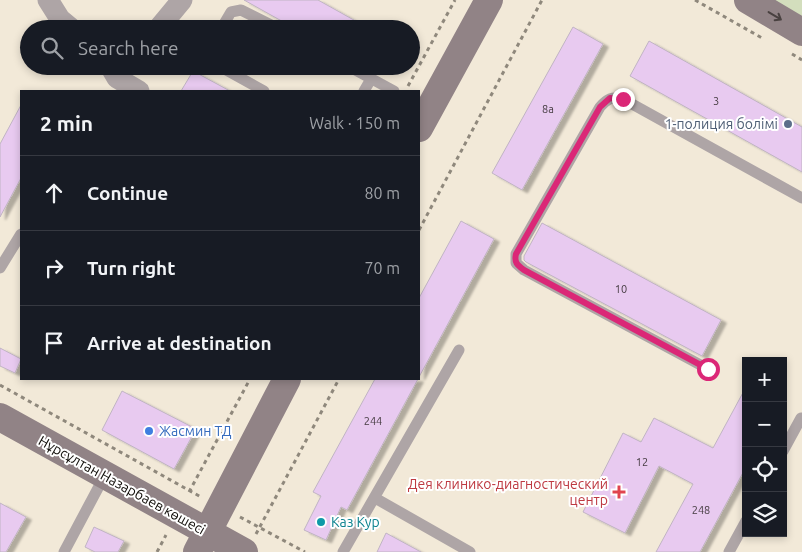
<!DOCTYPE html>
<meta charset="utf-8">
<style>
:root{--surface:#171b24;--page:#242831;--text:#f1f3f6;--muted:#9ea1a6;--line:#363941}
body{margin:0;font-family:Ubuntu,sans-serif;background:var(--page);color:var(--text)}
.controls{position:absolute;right:15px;bottom:15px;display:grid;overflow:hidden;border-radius:0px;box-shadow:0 2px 8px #0003}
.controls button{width:45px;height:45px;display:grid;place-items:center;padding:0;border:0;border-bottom:1px solid var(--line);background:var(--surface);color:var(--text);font:25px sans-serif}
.stop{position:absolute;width:15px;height:15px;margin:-11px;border:4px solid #db2777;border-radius:50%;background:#fff}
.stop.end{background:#db2777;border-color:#fff;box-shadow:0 1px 5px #0008}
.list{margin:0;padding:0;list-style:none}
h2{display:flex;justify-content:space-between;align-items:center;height:65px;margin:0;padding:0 20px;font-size:21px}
h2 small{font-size:16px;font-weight:400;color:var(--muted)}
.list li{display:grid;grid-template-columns:32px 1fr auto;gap:15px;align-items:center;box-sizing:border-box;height:75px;padding:0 20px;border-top:1px solid var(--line)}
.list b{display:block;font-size:19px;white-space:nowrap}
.list em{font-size:16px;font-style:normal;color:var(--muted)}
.icon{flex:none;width:28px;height:28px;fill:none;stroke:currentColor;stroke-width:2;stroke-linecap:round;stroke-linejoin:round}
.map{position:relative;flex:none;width:802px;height:552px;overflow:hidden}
.search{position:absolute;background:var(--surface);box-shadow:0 2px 8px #0003;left:20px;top:20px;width:400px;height:55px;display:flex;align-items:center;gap:12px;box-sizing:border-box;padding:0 18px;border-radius:28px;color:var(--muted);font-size:19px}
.panel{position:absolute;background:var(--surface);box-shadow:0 2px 8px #0003;left:20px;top:90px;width:400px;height:290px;border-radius:0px}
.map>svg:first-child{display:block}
.green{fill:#d3debd}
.building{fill:#e8caf0;stroke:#c0b4c3;filter:url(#shadow)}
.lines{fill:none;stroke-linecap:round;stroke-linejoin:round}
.path{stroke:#8f887c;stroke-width:3;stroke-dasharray:4 4;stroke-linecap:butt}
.service{stroke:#aea5a6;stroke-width:11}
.minor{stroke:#aea5a6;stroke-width:21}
.secondary{stroke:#918386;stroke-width:28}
.oneway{stroke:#494140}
.route{stroke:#db2777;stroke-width:6}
.service-dot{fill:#5c6f8a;stroke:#fff;stroke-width:2}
.shop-dot{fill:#3f7fe0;stroke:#fff;stroke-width:2}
.health-dot{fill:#e0444e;stroke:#fff;stroke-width:2}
.culture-dot{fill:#0f9aa8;stroke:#fff;stroke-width:2}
.labels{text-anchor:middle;stroke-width:4;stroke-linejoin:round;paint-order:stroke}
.number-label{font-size:11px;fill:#443b40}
.service-label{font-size:14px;fill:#4e5e75;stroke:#fff;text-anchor:end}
.shop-label{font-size:14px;fill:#366cbe;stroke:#fff;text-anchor:start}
.health-label{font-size:14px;fill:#be3a42;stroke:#fff;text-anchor:end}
.street-label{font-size:14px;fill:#0e0b06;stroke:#fff}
.culture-label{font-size:14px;fill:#0d838f;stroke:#fff;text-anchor:start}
</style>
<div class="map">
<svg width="802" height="552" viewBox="0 0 802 552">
<defs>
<filter id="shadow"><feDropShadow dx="5.5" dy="3" stdDeviation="1" flood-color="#0004"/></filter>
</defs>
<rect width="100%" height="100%" fill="#f2e9d8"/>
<path class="green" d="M773 0H802V16Z"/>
<path class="building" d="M244 0H318L370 29H296Z
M573 27 603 44 522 190 492 173Z
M649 41 802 127V172L630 76Z
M193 71 230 91H181Z
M21 105V178L0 217V144Z
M461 221 494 239 419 377V298Z
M542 223 721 320 702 356 526 262 524 260V256Z
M0 348 21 359 15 373 0 366Z
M375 379H418L347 510 341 507 326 540 304 530 321 496 313 492Z
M746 387V467L700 552H656L693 484 659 466 625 533 583 512 623 433 641 442 654 418 713 448Z
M122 391 196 429 174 469 102 430Z
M0 503 26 517 6 552H0Z
M94 527 124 541 118 552H95L85 547Z
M386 533 421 552H377Z"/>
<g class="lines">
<path class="path" d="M695 0 762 38
M792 54 802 60
M408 86 455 0
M419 230 542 0
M0 385 201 497
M189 492 250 379
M240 517 305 552
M256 534 339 379
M157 552 166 535"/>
<path class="service" d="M221 29 231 12 241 10 279 29
M219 66 264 91
M348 66 394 91
M364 91 371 79
M0 268 21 234
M708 369 524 270 516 263V254L600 107C607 99 612 96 623 99L802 198
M783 451 801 418
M375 498 470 552
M64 552 105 475
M343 552 459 350
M729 552 746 521"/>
<path class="minor" d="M48 0 60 19 72 29
M158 29 182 0
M110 66 117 78 139 91"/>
<path class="secondary" d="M748 0 802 32
M419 128 489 0
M0 417 244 552
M197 552 287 379"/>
</g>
<defs><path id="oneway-shaft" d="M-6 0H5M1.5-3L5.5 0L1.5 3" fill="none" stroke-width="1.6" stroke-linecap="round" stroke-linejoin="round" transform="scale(1.25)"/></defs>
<use class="oneway" href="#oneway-shaft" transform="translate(775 16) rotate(31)"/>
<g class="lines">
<path class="route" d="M623 99 610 98 600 107 516 254C514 262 517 265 524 270L708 369"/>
</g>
<circle class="service-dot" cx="788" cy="124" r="5"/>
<circle class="shop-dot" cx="149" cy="431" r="5"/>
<path class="health-dot" d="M616.5 484.5h5v5h5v5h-5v5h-5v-5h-5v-5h5z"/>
<circle class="culture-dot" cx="321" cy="522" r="5"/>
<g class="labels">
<g class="number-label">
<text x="716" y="105">3</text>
<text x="548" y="113">8а</text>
<text x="621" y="293">10</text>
<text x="373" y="425">244</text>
<text x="642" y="466">12</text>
<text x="701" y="514">248</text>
</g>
<g class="service-label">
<text x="778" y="129">1-полиция болiмi</text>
</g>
<g class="shop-label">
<text x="159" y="436">Жасмин ТД</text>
</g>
<g class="health-label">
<text x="608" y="489">Дея клинико-диагностический<tspan x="608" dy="16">центр</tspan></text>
</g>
<g class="street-label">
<text transform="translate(122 485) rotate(29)" y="5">Нұрсұлтан Назарбаев көшесі</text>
</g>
<g class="culture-label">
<text x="331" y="527">Каз Кур</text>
</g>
</g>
</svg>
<div class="controls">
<button>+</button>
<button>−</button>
<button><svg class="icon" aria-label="locate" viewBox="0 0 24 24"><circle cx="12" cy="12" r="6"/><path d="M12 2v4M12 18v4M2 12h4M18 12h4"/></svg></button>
<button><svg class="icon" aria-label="layers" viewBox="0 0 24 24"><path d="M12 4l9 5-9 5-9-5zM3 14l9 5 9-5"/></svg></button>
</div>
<div class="stop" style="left:708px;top:369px"></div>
<div class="stop end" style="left:623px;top:99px"></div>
<div class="search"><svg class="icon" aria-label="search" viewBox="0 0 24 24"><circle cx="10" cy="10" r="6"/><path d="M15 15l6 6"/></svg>Search here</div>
<section class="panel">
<h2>2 min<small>Walk · 150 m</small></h2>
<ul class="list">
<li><svg class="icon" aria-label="ahead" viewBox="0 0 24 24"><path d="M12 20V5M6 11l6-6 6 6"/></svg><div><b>Continue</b></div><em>80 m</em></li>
<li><svg class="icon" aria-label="right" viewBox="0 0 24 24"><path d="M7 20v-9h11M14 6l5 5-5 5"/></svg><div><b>Turn right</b></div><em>70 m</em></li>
<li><svg class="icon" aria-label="arrive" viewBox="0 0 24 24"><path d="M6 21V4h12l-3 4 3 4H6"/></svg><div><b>Arrive at destination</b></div></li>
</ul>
</section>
</div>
